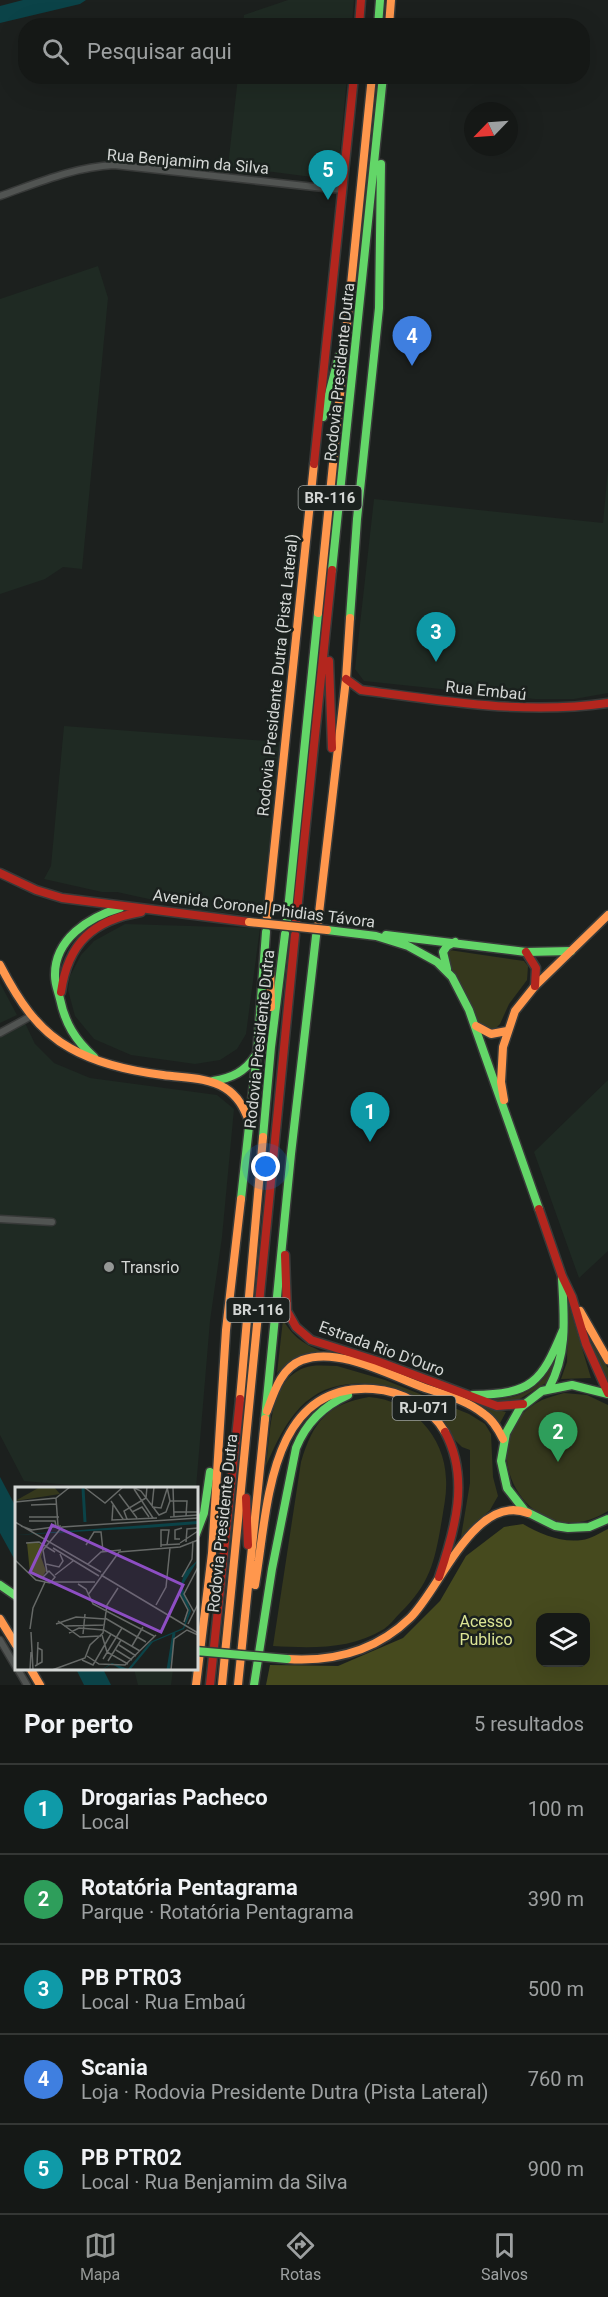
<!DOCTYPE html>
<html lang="pt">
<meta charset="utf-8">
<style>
:root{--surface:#151816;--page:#222523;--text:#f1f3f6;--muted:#9da0a1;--line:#343735;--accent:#949795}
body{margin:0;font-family:Roboto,sans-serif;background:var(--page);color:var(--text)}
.controls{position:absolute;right:18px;bottom:18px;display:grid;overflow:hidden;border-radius:12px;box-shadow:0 6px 24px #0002}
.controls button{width:54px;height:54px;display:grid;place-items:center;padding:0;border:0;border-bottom:2px solid var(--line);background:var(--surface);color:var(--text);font:30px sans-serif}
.compass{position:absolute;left:464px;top:102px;width:54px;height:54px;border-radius:50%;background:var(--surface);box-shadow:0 6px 24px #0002;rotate:245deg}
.you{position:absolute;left:266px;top:1167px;width:21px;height:21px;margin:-15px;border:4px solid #fff;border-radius:50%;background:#1a73e8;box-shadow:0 0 0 9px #1a73e833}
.badge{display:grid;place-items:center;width:39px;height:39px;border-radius:50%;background:var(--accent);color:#fff;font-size:20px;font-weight:700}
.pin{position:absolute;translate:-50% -50px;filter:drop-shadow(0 2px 3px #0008)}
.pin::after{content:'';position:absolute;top:32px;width:21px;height:18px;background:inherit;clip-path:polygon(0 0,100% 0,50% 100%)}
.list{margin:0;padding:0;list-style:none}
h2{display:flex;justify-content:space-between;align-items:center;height:78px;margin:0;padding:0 24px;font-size:26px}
h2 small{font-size:20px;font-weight:400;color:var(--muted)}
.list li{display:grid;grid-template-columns:39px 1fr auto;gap:18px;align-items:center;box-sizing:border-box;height:90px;padding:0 24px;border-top:2px solid var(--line)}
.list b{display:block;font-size:22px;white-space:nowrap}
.list p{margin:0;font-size:20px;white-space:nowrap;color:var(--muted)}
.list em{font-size:20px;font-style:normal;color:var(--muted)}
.icon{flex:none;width:33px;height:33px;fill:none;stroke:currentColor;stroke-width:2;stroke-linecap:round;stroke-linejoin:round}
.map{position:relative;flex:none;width:608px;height:1685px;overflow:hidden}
.search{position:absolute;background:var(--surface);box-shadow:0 6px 24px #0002;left:18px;right:18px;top:18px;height:66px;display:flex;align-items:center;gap:15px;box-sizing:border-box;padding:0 21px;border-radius:24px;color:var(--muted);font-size:22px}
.sheet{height:528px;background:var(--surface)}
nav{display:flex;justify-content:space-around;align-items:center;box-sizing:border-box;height:84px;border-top:2px solid var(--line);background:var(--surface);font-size:16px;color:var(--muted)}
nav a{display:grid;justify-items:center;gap:3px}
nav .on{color:var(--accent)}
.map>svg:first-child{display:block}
.built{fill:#1f2a23}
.green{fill:#35381d}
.forest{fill:#464a1e;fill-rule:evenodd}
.water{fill:#0b4348}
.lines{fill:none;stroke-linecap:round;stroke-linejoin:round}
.street-casing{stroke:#383a39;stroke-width:9}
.fast-casing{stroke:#383a39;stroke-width:11}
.slow-casing{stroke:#383a39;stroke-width:11}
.jam-casing{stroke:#383a39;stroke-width:11}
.street{stroke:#515452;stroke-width:6}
.fast{stroke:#63d668;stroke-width:8}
.slow{stroke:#ff974d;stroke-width:8}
.jam{stroke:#b3261e;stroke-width:8}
.fast-bridge-casing{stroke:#383a39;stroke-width:11;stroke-linecap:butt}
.slow-bridge-casing{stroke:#383a39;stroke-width:11;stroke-linecap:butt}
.fast-bridge{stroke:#63d668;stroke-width:8}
.slow-bridge{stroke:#ff974d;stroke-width:8}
.poi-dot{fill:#949795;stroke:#1b211e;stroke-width:2}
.labels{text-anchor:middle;stroke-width:5;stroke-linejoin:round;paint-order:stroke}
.shield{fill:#1b211e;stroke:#9ca09e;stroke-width:1.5}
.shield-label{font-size:15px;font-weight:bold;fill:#d4d7d5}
.street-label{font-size:16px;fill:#d4d7d5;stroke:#1b211e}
.poi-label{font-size:16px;fill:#d4d7d5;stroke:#1b211e;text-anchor:start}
.park-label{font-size:16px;fill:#dce595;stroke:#1b211e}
.inset-river{fill:none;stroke:#0b4348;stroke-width:3}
.inset-road{fill:none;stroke:#666967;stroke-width:1.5}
.view{fill:#8d4ec3;fill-opacity:0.15;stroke:#8d4ec3;stroke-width:3}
.inset-edge{fill:none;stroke:#d4d7d5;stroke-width:3}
</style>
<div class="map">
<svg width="608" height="1685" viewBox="0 0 608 1685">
<rect width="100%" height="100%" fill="#1c201e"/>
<path class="built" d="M288 0H354L352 25H243L244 15Z
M238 77H347L339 161 334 175 320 178 228 166Z
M98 266 108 298 82 569 63 567 45 579 0 594V299Z
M608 469V693L574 699H535L364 681 355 669 374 499 603 523Z
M64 726 280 742 263 904 246 915 199 910 117 892H102L44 879 51 866Z
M125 924 260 928 246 1034 237 1049 220 1060 195 1064 131 1055 94 1039 75 1016 68 990 70 976 81 955 94 941Z
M0 983 17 1015 0 1023Z
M25 1023 35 1044 54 1063 90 1078 217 1095 234 1109 222 1237 210 1321 196 1488H105L24 1481 0 1435V1037Z
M608 1080V1251L579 1278 534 1152Z
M134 1669H173L171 1685H138Z"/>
<path class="green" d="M449 950 524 961 528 966 527 980 509 1004 500 1024 494 1030H483L444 958 445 954Z
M568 1302 591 1378 561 1379 567 1362Z
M283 1320C294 1338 304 1344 323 1352 302 1355 293 1358 277 1373Z
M591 1342 608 1368V1381L601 1373Z
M558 1353 554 1374 546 1383 513 1403 500 1404 482 1399C520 1401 544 1389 558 1353Z
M337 1366 385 1380 469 1414 485 1424 491 1434 493 1477 498 1496 490 1510 461 1537 470 1483V1450L462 1447C446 1432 432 1412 415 1398 404 1389 384 1385 371 1384 310 1378 287 1416 266 1466 271 1434 268 1381 304 1368 314 1364 326 1366 337 1366Z
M564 1393 587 1395 608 1405V1511C528 1561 464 1437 542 1400 549 1397 557 1395 564 1393Z
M369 1397C411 1400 445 1436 446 1479 447 1492 444 1506 442 1519 435 1560 431 1583 400 1613 395 1618 390 1625 384 1629 350 1650 311 1648 273 1646L301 1462C313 1422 327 1404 369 1397Z
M471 1400 494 1409 506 1412 499 1425Z"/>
<path class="forest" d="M523 1524C540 1534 561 1543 582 1540 590 1539 600 1533 608 1529V1685H266L270 1665 338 1666 403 1638 440 1601 466 1556 504 1527ZM540 1618H586V1662H540Z"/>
<path class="water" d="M23 0H86L80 4 0 23V6Z
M0 1477 16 1507V1562L0 1533Z
M76 1669H103L111 1685H84Z"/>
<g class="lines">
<defs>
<path id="street" d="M0 196C37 183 74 167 114 165L342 190
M0 1033 31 1016
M0 1219 52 1222
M0 1640 16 1667
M17 1668 27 1685"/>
<path id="fast" d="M378 26 380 0
M323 417 339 356
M332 570 383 76
M350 618 357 519 379 308 381 164
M287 920 318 613
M327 930 376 936 408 946 437 962 452 977 469 1010 539 1209
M386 935 526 952 571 951
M447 969 443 952 447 946 455 942
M94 1057C75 1040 65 1023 60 999 58 991 55 984 55 976 54 939 89 917 120 908
M213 1081C232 1078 245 1072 256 1055
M263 1137 271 1047 285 934
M241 1199 257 1054 266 932
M549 1388C568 1353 564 1317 562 1279
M608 1394 572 1385 542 1391 520 1408 506 1433 501 1461 507 1488 525 1511 555 1526 568 1528 589 1527 608 1519
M473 1395C532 1394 541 1383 563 1330
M265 1419 291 1154 316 936
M196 1534 204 1513 210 1472
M0 1585 16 1596
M254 1685 272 1569 296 1448C306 1423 323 1406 348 1395"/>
<path id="slow" d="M389 26 391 0
M318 613 372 76
M267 919 314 464
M318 922 346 679 350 618
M270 960 271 1007
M0 965C17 998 37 1030 70 1048 98 1064 131 1071 163 1075 183 1078 207 1077 225 1088 238 1096 244 1108 249 1121
M476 1026 491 1034 507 1031
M504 1100 501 1082 503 1047 515 1011 535 986 608 915
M580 1311 608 1360
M240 1399 263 1137
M267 1411C274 1392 281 1368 302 1360 339 1346 391 1376 425 1388 446 1395 466 1400 484 1414 493 1420 498 1429 503 1439
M255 1585C268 1511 267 1382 373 1389 403 1391 430 1407 445 1432
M0 1619 16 1645
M287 1659C332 1662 376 1651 410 1618 440 1589 475 1492 528 1513
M30 1668 40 1685
M196 1685 212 1553 226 1330 241 1199
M222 1685 259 1304
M238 1685 265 1419"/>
<path id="jam" d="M359 26 361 0
M314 464 354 76
M329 661 332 748
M346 679 361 690C444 701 524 715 608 703
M0 873 36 890 62 898 249 922
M296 921 332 570
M526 952 536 968 535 986
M61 992C68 943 93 920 141 912
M539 1209 562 1276 572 1297 586 1344 608 1393
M285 1255 287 1311 296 1327 311 1340 377 1361 497 1406 523 1404
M259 1304 295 935
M246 1498 248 1545
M439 1577C455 1530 470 1478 445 1432
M210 1685 240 1399"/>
</defs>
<use href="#street" class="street-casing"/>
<use href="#fast" class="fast-casing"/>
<use href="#slow" class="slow-casing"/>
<use href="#jam" class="jam-casing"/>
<use href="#street" class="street"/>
<use href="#fast" class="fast"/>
<use href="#slow" class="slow"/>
<use href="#jam" class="jam"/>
<defs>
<path id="fast-bridge" d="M196 1651 287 1659"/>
<path id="slow-bridge" d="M249 922 327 930"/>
</defs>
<use href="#fast-bridge" class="fast-bridge-casing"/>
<use href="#slow-bridge" class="slow-bridge-casing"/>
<use href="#fast-bridge" class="fast-bridge"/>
<use href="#slow-bridge" class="slow-bridge"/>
</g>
<circle class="poi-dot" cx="109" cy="1267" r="6"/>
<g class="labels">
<g class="shield">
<rect x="298.5" y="486" width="63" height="24" rx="4.5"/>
<rect x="226.5" y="1298" width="63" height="24" rx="4.5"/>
<rect x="392.5" y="1396" width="63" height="24" rx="4.5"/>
</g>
<g class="shield-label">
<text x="330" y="503">BR-116</text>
<text x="258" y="1315">BR-116</text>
<text x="424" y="1413">RJ-071</text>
</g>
<g class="street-label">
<text transform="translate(188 161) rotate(5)" y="6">Rua Benjamim da Silva</text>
<text transform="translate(339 372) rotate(-84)" y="6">Rodovia Presidente Dutra</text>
<text transform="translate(277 675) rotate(-84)" y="6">Rodovia Presidente Dutra (Pista Lateral)</text>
<text transform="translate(486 690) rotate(6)" y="6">Rua Embaú</text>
<text transform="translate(264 908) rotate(7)" y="6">Avenida Coronel Phidias Távora</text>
<text transform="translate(259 1039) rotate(-84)" y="6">Rodovia Presidente Dutra</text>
<text transform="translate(382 1348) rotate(20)" y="6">Estrada Rio D'Ouro</text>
<text transform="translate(222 1523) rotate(-84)" y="6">Rodovia Presidente Dutra</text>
</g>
<g class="poi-label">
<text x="121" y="1273">Transrio</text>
</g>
<g class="park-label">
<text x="486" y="1627">Acesso<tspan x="486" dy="18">Publico</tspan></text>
</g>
</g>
<g transform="translate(15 1487)">
<rect width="183" height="183" fill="#1c201e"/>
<path d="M25 0H39L45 7 0 14Z" fill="#35381d"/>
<path d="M21 55 29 59 26 70 31 84 26 92 15 86 12 56Z" fill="#464a1e"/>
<path d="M183 34V37L131 41 0 48ZM183 73 167 99 176 124 169 142 138 155 115 183H107L97 177 86 183 97 176 113 182 135 155 168 141 174 123 165 107 166 97 170 85Z" fill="#0b4348"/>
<path class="inset-river" d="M68 1 70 35M153 183 159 146"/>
<path class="inset-road" d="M69 0 90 16 108 0M117 0 126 4 144 28 151 25 155 14 152 0M158 0 159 30M119 2 138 31M104 7 122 31M41 11 43 39M96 14 108 32M155 14H172L171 29M0 15 41 11 55 0M16 18 42 17M98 18 97 33 142 31M137 19 139 0M137 20 146 21 152 2M117 25 127 20 134 30M159 25H183M14 30H44M155 30 183 28M112 32 109 24 131 11 132 0M14 34H40L41 39M0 35 86 85M6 39 17 43 46 39M165 52H160V43L167 41M171 55 172 42 183 41M11 56 24 55 40 65M165 56 183 44M71 58 79 45H86L88 64M146 58 165 57M146 60V43H154L152 58M38 61 84 89M0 73 21 93 35 96 40 90 34 84 28 90M31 77 44 80 48 74 45 67M73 77 86 65 106 63M32 85 28 63 47 40 183 31M40 88 58 74M86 88 183 146M167 90 177 72 178 54M38 95H80M63 97 71 102 78 117 139 149M164 106 173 123 169 135M73 108 104 65 165 60 183 53M141 118 151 100 155 61M179 125 169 107 183 80M90 131 131 155M43 134 65 150 86 149M41 137 61 130 90 132M173 137 183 117M49 139 90 138M15 142 18 121 30 95M16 145 18 183M54 146 64 141 89 143 125 164M68 147 70 127M87 148 92 165 113 177M104 158 121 169M117 159 128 140M101 163 117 173M72 169 84 177 110 178 141 148M88 172 107 141M67 173 78 178 96 147M93 174 106 153M22 178 23 155M20 179 27 175V163L23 161M15 183 16 165M37 183 70 171 75 158 88 146 92 118 103 101M156 183 159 152 172 143 183 148"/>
<path class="view" d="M37 38 168 98 146 145 15 85Z"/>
<rect width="183" height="183" class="inset-edge"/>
</g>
</svg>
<div class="controls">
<button><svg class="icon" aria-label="layers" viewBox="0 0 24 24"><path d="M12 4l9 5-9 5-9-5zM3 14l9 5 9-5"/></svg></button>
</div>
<svg class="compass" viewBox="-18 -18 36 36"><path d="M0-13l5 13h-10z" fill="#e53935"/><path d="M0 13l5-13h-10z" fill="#9da0a1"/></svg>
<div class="you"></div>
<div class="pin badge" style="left:370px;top:1142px;background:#0f9aa8">1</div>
<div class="pin badge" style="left:558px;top:1462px;background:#2e9e5b">2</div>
<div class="pin badge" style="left:436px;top:662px;background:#0f9aa8">3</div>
<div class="pin badge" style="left:412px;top:366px;background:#3f7fe0">4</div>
<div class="pin badge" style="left:328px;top:200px;background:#0f9aa8">5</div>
<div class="search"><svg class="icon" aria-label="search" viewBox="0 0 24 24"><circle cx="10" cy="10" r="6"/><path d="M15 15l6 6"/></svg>Pesquisar aqui</div>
</div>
<section class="sheet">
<h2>Por perto<small>5 resultados</small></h2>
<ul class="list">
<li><span class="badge" style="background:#0f9aa8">1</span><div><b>Drogarias Pacheco</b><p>Local</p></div><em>100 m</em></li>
<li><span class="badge" style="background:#2e9e5b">2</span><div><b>Rotatória Pentagrama</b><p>Parque · Rotatória Pentagrama</p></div><em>390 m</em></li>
<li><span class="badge" style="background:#0f9aa8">3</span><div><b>PB PTR03</b><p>Local · Rua Embaú</p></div><em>500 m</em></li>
<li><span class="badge" style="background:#3f7fe0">4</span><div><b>Scania</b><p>Loja · Rodovia Presidente Dutra (Pista Lateral)</p></div><em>760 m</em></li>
<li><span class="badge" style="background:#0f9aa8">5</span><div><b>PB PTR02</b><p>Local · Rua Benjamim da Silva</p></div><em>900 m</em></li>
</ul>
</section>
<nav>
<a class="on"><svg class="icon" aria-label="map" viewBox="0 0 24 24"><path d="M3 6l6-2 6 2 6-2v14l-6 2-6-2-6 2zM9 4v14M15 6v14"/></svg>Mapa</a>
<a><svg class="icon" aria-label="directions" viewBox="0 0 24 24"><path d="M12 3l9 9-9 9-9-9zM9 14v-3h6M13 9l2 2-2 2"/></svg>Rotas</a>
<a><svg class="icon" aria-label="saved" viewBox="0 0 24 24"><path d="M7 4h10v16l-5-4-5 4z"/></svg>Salvos</a>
</nav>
